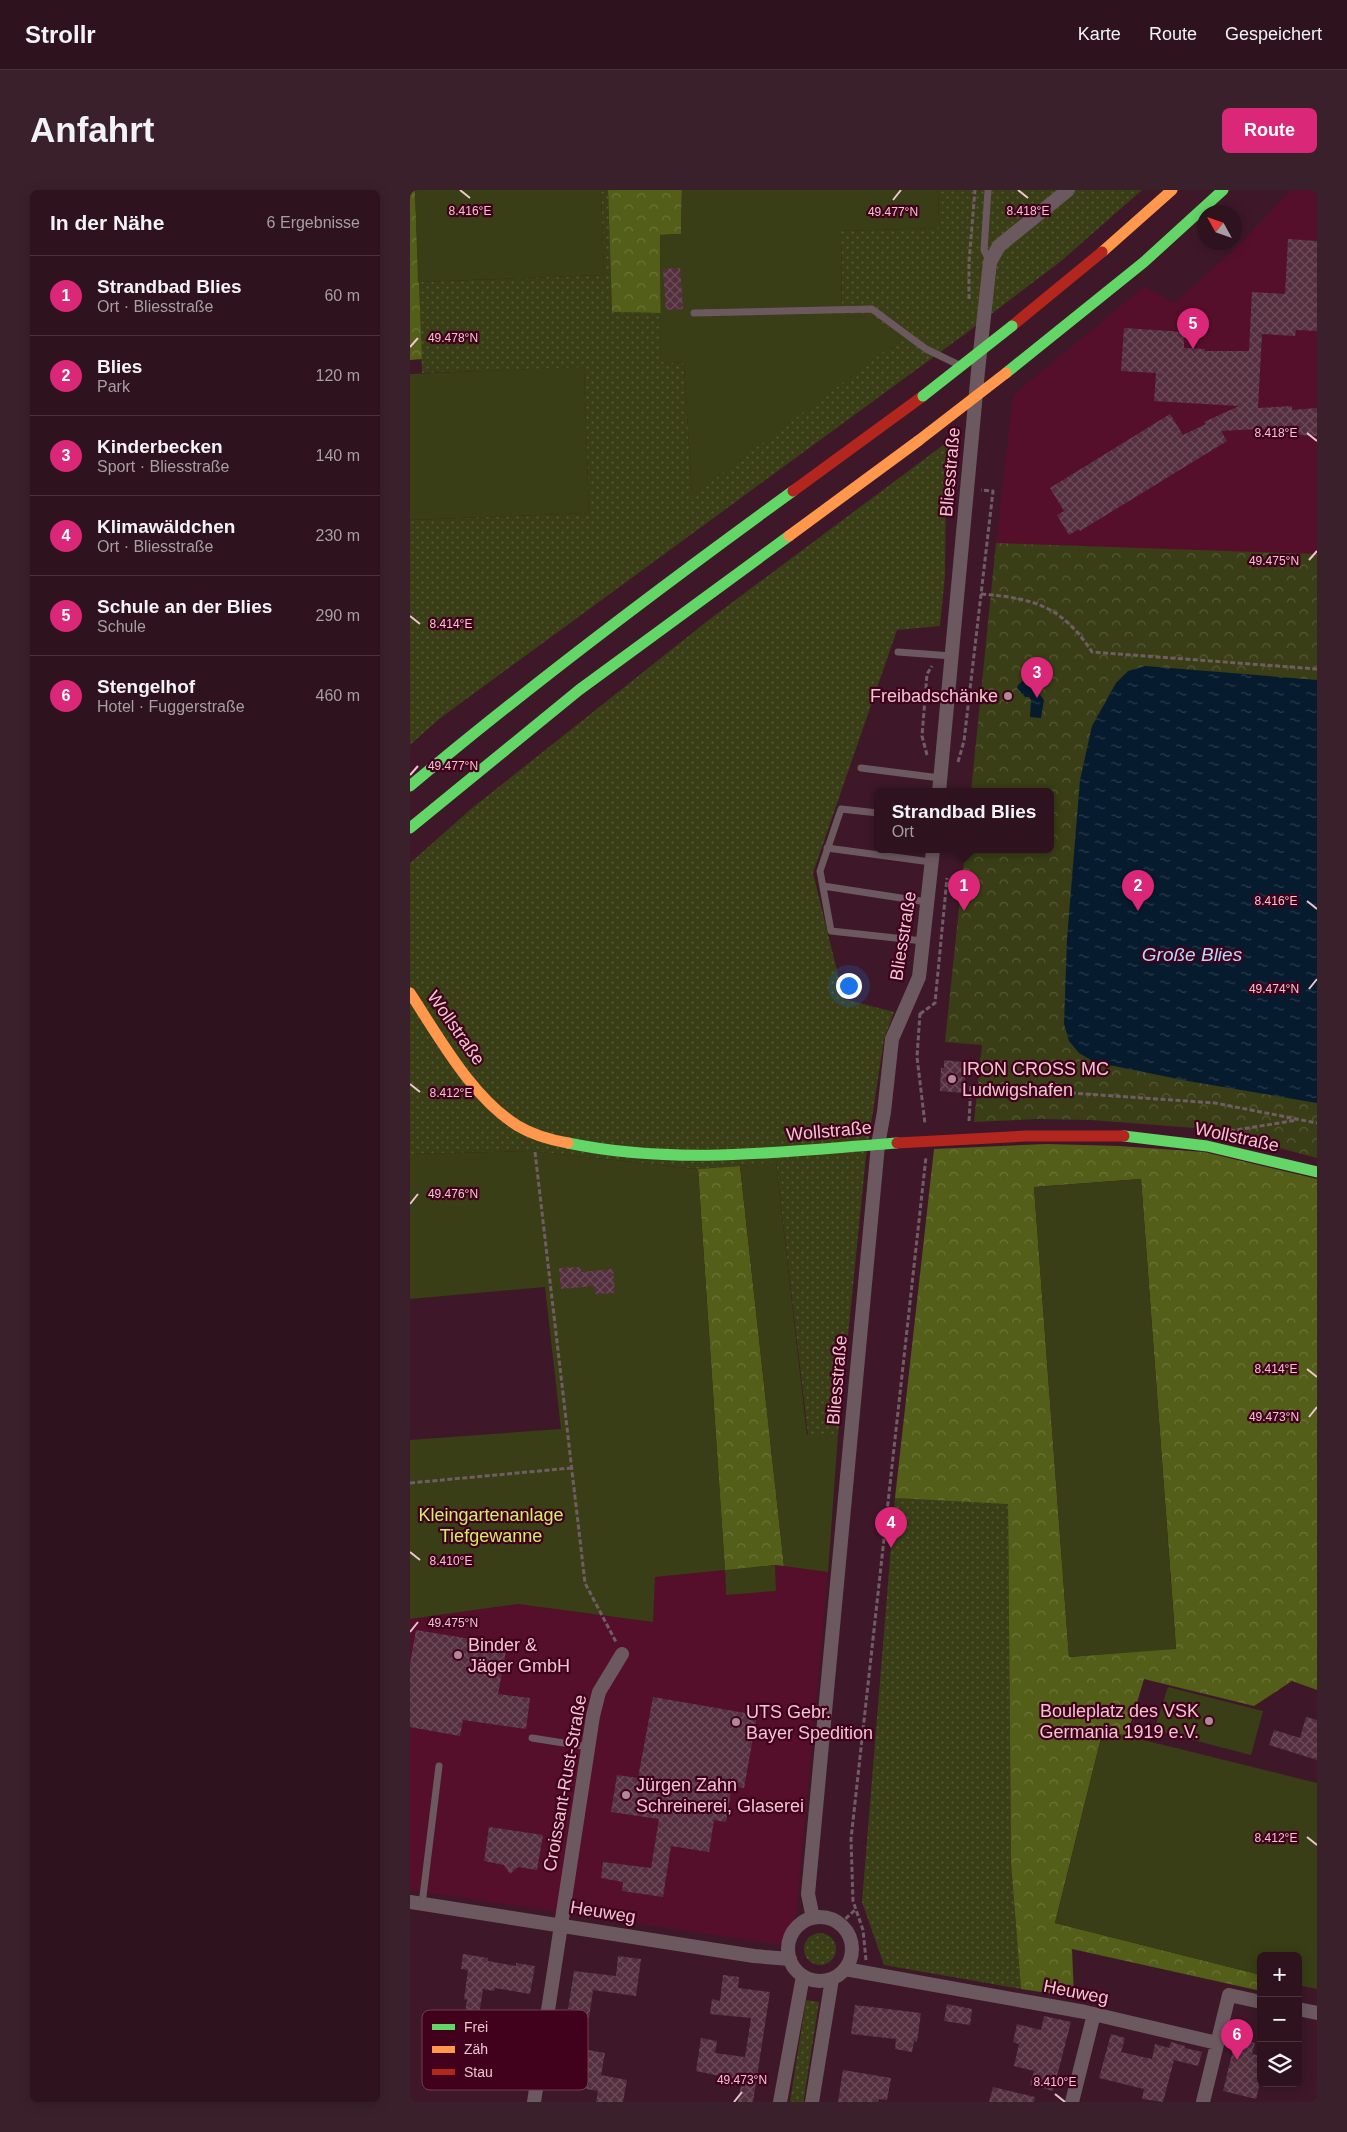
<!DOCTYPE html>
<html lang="de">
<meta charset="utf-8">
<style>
:root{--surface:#2e121e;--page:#3a202b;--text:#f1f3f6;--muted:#a79ea4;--line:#49323c;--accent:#db2777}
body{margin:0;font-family:Helvetica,sans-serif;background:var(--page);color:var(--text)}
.controls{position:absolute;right:15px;bottom:15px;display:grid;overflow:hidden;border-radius:8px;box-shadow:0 2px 12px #0003}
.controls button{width:45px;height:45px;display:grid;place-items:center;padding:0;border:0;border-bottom:1px solid var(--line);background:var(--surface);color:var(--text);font:25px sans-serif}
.compass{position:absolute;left:787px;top:15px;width:45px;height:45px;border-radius:50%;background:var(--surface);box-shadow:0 2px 12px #0003;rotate:310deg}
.you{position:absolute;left:438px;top:795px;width:18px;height:18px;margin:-12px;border:4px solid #fff;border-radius:50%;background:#1a73e8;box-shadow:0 0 0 8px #1a73e833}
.badge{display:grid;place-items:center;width:32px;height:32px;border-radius:50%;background:var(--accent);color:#fff;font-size:16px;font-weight:700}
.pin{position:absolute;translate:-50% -41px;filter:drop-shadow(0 1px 2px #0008)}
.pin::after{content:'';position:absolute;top:26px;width:18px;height:15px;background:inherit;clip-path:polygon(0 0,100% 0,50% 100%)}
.popup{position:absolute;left:464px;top:598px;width:180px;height:65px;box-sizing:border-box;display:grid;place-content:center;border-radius:8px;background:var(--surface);filter:drop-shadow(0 1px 4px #0005);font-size:16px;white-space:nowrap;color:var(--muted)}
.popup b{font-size:19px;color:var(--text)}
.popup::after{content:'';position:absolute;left:50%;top:100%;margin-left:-10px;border:10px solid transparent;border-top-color:var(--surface)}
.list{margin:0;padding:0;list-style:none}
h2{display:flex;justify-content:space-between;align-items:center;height:65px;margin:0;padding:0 20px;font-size:21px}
h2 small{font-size:16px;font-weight:400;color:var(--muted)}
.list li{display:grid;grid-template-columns:32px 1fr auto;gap:15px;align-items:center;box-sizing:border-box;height:80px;padding:0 20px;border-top:1px solid var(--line)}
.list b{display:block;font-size:19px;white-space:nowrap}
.list p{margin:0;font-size:16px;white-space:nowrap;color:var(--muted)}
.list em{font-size:16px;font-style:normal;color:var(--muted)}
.icon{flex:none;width:28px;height:28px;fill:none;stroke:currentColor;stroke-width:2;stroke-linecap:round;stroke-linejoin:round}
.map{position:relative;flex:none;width:907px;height:1912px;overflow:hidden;border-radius:8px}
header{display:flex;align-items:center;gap:30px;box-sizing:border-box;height:70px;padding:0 25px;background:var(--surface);border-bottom:1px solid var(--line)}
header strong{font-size:24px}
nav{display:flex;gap:28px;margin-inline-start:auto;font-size:18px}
.intro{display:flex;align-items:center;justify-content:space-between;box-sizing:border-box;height:120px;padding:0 30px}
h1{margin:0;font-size:35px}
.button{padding:12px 22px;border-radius:8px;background:var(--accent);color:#fff;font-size:18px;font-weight:700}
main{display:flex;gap:30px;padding:0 30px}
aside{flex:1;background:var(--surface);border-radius:8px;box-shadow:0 2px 12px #0003}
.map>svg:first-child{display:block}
.built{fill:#550f2b}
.grass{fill:url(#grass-dots)}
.forest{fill:url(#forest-crowns);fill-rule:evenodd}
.park{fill:url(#park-crowns)}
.garden{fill:#393e16}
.water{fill:url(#water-ripples)}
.building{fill:url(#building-cross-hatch)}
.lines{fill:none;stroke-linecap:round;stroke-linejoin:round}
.path{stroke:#705d64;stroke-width:3;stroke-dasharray:5 2.5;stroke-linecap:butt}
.lane{stroke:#6c595f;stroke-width:7}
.street{stroke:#6c595f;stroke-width:14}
.fast{stroke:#63d668;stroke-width:11}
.slow{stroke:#ff974d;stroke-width:11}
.jam{stroke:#b3261e;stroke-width:11}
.fast-bridge{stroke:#63d668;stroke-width:11}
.slow-bridge{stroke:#ff974d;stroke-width:11}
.ticks{fill:none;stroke:#efc5cf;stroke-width:2}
.poi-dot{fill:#b18895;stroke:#41001b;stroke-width:2}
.labels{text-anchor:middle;stroke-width:4.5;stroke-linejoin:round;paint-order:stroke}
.street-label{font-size:18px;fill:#efc5cf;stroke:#41001b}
.poi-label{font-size:18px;fill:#efc5cf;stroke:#41001b;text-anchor:start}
.park-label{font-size:18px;fill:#cdf06a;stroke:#41001b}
.water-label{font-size:19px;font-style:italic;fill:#afdbfd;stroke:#41001b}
.key{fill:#41001b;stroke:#753b51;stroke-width:1}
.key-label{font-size:14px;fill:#efc5cf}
.ticks-label{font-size:12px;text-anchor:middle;fill:#efc5cf;stroke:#41001b;stroke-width:4.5;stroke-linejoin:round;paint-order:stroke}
</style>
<header>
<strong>Strollr</strong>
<nav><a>Karte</a><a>Route</a><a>Gespeichert</a></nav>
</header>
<div class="intro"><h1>Anfahrt</h1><a class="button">Route</a></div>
<main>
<aside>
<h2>In der Nähe<small>6 Ergebnisse</small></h2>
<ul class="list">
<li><span class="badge">1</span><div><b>Strandbad Blies</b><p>Ort · Bliesstraße</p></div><em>60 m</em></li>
<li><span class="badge">2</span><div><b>Blies</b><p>Park</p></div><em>120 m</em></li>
<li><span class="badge">3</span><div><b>Kinderbecken</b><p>Sport · Bliesstraße</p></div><em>140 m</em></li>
<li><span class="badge">4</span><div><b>Klimawäldchen</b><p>Ort · Bliesstraße</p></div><em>230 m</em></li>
<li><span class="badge">5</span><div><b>Schule an der Blies</b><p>Schule</p></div><em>290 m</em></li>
<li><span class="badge">6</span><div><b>Stengelhof</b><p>Hotel · Fuggerstraße</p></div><em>460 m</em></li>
</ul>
</aside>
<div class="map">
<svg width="907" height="1912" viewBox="0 0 907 1912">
<defs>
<pattern id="grass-dots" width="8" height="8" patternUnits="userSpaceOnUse" patternTransform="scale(1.25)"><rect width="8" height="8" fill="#393e16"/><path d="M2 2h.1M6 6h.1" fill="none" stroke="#565837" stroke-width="1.8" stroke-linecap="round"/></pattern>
<pattern id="forest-crowns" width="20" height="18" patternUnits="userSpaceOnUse" patternTransform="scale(1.25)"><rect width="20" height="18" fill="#535e18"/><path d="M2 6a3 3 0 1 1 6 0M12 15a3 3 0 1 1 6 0" fill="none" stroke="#6c7439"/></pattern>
<pattern id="park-crowns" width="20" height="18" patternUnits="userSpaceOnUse" patternTransform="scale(1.25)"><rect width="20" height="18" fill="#393e16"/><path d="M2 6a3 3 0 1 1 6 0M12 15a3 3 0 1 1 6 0" fill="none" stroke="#565837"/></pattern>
<pattern id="water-ripples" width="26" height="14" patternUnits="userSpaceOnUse" patternTransform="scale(1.25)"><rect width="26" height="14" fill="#061b2e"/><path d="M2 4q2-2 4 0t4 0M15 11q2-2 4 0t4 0" fill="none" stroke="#2b3b4b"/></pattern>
<pattern id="building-cross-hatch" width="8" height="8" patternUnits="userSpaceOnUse" patternTransform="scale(1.25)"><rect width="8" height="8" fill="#54303f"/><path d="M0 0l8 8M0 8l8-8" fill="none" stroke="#6d4c5a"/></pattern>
</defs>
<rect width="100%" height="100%" fill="#3e1828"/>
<path class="built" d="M881 0H907V371L586 353 603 205 734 97 765 113 827 57Z
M365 1375 418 1382 386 1724 373 1755 0 1700V1429L108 1414 242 1432 245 1387 315 1380 316 1404 365 1401Z"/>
<path class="grass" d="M191 0H198L202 122 251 123V172L274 173 282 305 491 148 463 127 432 126 431 41 528 38 529 0H732L650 72 555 144 29 529 0 555V330L179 323 174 178 12 183 8 92 194 85Z
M540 250 536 295 535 385 530 436 487 440 403 683 434 809 484 822 474 850 456 966 428 1245H398L366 973 288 979 119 961 0 964V673L61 619 300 429Z
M485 1308 598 1313 601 1673 611 1799 474 1775 452 1712Z
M394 1759a16 16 0 1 1 32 0a16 16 0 1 1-32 0Z
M396 1810 409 1812 394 1908V1912H380Z"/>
<path class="forest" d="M0 0H5L12 169 0 170Z
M198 0H272L271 44 250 45 251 123 202 122Z
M637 954 709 956 794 962 907 989V1500L882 1491 844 1516 734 1489 717 1546 693 1540 645 1733 851 1785V1801L662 1759 664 1807 611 1799 601 1673 598 1314 485 1308 524 959ZM731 989 766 1458 659 1467 624 997Z
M330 976 374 1376 365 1375 315 1382 288 979Z"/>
<path class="park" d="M586 353 907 364V968L798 939 681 930 628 929 564 932 572 855 535 852 555 660H640V602H561Z"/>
<path class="garden" d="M5 0H191L194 85 8 92Z
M272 0H529L528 38 431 41 432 126 463 127 492 148 282 306 274 173 251 172 250 45 271 44Z
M174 177 179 323 0 330V184Z
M119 961 288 979 315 1380 365 1375 366 1401 316 1405 315 1380 245 1387 243 1432 108 1414 0 1429V1250L151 1239 135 1097 0 1109V964Z
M366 972 397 1245H428L418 1382 374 1376 330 976Z
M731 989 766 1459 659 1467 624 997Z
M758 1497 853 1521 841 1565 744 1540Z
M693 1540 907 1593V1799L888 1795V1766H851V1785L645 1733Z"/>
<path class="water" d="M735 476 907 490V913L778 891 684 872 669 863 659 851 654 834 657 749 670 590 682 536 706 493 718 481Z
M616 488H621L628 496 627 501 634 510 631 528 620 527 621 510 619 507H615L607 498 608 495Z"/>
<path class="building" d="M878 49 907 51V141L886 140 885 146 852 144 848 218 882 216V220L907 218V246L872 244V241L848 239 811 241 817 251 670 341 669 339 659 345 647 325 654 321 640 298 760 224 773 245 796 234 794 232 829 216 744 211 746 183 711 181 714 138 774 142V158L795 159V161H839L842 102 875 104Z
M270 78 273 119 256 120 253 79Z
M534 870 552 872 551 886 555 887 554 903 530 901 531 878H534Z
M170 1077 171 1082 203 1079 205 1103 185 1104 184 1096 151 1099 149 1078Z
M6 1440 97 1455 88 1504 120 1508 116 1539 53 1530 50 1546 0 1537V1474Z
M243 1507 347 1525 334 1598 322 1596 316 1632 304 1630 299 1662 261 1656 253 1707 212 1701 213 1692 191 1688 193 1672 241 1678 249 1629 201 1622 207 1585 228 1588Z
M896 1527 907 1530V1570L859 1555 864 1540 890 1548Z
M79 1637 133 1645 127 1680 108 1677 100 1684 94 1675 74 1671Z
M53 1764 78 1768V1771L106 1776V1773L125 1776 120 1804 85 1798 84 1801 73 1799 69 1825 83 1827 79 1852 112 1859 107 1887 89 1884 88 1889 68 1885 66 1895 46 1892 52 1858 49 1857 57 1810 54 1809 58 1780 51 1779Z
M208 1766 231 1769 226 1806 183 1800 179 1828 165 1826 166 1820 158 1819 164 1781 206 1786Z
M313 1785 329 1787 328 1798 360 1802 343 1912H328L331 1895 323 1893 324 1889 286 1881 291 1848 307 1851 305 1863 335 1867 341 1828 300 1824 302 1809 310 1811Z
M537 1814 562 1819 560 1835 534 1831Z
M445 1815 511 1823 507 1852 504 1851 502 1862 485 1859 486 1849 441 1844Z
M634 1826 661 1832 643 1901 620 1895 624 1881 604 1876 609 1854 603 1852 607 1834 631 1840Z
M701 1844 715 1848 711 1862 742 1869 745 1854 759 1858 761 1852 775 1856V1858L792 1862 788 1876 764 1870 753 1912 732 1909 734 1899 689 1888Z
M826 1848 845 1853 842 1864 851 1866V1888L846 1909 813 1901Z
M178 1860 195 1863 191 1885 217 1890 213 1912H186L188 1901 147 1894 152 1865 176 1869Z
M433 1880 481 1888 477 1910 469 1909 468 1912H428Z
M583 1897 625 1907 624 1912H579Z"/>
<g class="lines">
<path class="path" d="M559 109V72L565 0
M571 404C623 408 652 416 682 462L907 479
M517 565 512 546 517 484 522 476
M548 572 554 551 583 301 571 300
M510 823 507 867 515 934
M510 824 525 813 537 688
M559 931 561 896 805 913 907 933
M820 941 887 930
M125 962 175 1393 206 1452
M0 1293 161 1278
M430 1734 446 1719
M456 1770 453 1740 443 1711 441 1649 516 967"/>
<path class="lane" d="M578 0 574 60 580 72
M284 123 462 119 516 159 547 174
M488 462 542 466
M451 578 530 588
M468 623 431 619 410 681 421 741 513 751
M417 658 521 672
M413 696 517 712
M122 1548 179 1557
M12 1714 29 1576"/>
<path class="street" d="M529 602 568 181 580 72 589 56 658 0
M0 1712 344 1766 380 1769
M378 1759a32 32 0 1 1 64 0a32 32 0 1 1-64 0Z
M403 1728 398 1704 468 955 474 922 482 849 509 787 523 660
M435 1779 675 1822 807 1853
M888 1819 907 1823
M124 1912 183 1526 189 1502 212 1464
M370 1912 393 1786
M402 1912 422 1789
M662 1912 684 1824
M793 1912 819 1805 851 1812"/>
<path class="fast" d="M596 183 734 72 813 0
M0 596C124 492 252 396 383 301
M0 638 169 500 379 346
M714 946 797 956 907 982
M158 953C268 976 378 961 487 953"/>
<path class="slow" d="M692 62 762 0
M379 346 508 251
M0 803C29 847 62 908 108 936 123 945 141 950 158 953"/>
<path class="jam" d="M602 136 692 62
M383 301 513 206
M487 953 616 946H714"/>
<path class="fast-bridge" d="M513 206 602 136"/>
<path class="slow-bridge" d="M508 251 596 183"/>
</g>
<path class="ticks" d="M50 0 60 8M608 0 618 8M483 10 491 0M0 157 8 148M897 243 907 251M899 370 907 361M0 426 10 434M0 585 8 576M897 711 907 719M899 799 907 789M0 894 10 902M0 1014 8 1004M897 1179 907 1187M899 1227 907 1217M0 1362 10 1370M0 1442 8 1432M897 1647 907 1655M645 1904 655 1912M324 1912 332 1902"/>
<g class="poi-dot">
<circle cx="598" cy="506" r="5"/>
<circle cx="542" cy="889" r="5"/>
<circle cx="48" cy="1465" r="5"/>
<circle cx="799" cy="1531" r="5"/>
<circle cx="326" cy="1532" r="5"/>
<circle cx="216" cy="1605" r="5"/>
</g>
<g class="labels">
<g class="street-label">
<text transform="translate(540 282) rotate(-85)" y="6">Bliesstraße</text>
<text transform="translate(493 746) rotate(-81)" y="6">Bliesstraße</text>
<text transform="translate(46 838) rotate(55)" y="6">Wollstraße</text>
<text transform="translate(419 941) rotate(-5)" y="6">Wollstraße</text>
<text transform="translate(827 947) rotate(12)" y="6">Wollstraße</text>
<text transform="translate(427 1190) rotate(-85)" y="6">Bliesstraße</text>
<text transform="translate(155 1593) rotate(-80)" y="6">Croissant-Rust-Straße</text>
<text transform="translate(193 1722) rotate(9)" y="6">Heuweg</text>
<text transform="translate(666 1802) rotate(11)" y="6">Heuweg</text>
</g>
<g class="poi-label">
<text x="588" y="512" text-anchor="end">Freibadschänke</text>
<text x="552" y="885">IRON CROSS MC<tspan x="552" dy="21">Ludwigshafen</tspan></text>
<text x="58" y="1461">Binder &amp;<tspan x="58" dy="21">Jäger GmbH</tspan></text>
<text x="789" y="1527" text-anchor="end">Bouleplatz des VSK<tspan x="789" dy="21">Germania 1919 e.V.</tspan></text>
<text x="336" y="1528">UTS Gebr.<tspan x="336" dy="21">Bayer Spedition</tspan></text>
<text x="226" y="1601">Jürgen Zahn<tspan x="226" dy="21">Schreinerei, Glaserei</tspan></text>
</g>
<g class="park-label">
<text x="81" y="1331">Kleingartenanlage<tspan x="81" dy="21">Tiefgewanne</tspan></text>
</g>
<g class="water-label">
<text x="782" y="771">Große Blies</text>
</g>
</g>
<rect x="12" y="1820" width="166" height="80" rx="8" class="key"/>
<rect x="22" y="1834" width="23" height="6" fill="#63d668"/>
<rect x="22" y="1856" width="23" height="7" fill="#ff974d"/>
<rect x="22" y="1879" width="23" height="6" fill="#b3261e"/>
<g class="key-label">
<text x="54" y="1842">Frei</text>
<text x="54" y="1864">Zäh</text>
<text x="54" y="1887">Stau</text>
</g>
<g class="ticks-label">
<text x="60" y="25">8.416°E</text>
<text x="618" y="25">8.418°E</text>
<text x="483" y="26">49.477°N</text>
<text x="43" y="152">49.478°N</text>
<text x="866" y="247">8.418°E</text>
<text x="864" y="375">49.475°N</text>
<text x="41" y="438">8.414°E</text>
<text x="43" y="580">49.477°N</text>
<text x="866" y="715">8.416°E</text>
<text x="864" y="803">49.474°N</text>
<text x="41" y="907">8.412°E</text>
<text x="43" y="1008">49.476°N</text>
<text x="866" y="1183">8.414°E</text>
<text x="864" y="1231">49.473°N</text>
<text x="41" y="1375">8.410°E</text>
<text x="43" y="1437">49.475°N</text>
<text x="866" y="1652">8.412°E</text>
<text x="332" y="1894">49.473°N</text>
<text x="645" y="1896">8.410°E</text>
</g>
</svg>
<div class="controls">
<button>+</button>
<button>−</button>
<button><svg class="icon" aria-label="layers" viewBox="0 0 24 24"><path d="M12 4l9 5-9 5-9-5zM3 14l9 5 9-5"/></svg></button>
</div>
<svg class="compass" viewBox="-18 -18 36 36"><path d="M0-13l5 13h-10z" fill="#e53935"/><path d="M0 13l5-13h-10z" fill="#a79ea4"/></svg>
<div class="you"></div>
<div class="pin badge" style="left:554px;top:721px">1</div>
<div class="popup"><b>Strandbad Blies</b>Ort</div>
<div class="pin badge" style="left:728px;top:721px">2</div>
<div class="pin badge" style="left:627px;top:508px">3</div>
<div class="pin badge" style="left:481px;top:1358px">4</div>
<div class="pin badge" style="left:783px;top:159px">5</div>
<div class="pin badge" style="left:827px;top:1870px">6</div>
</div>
</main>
